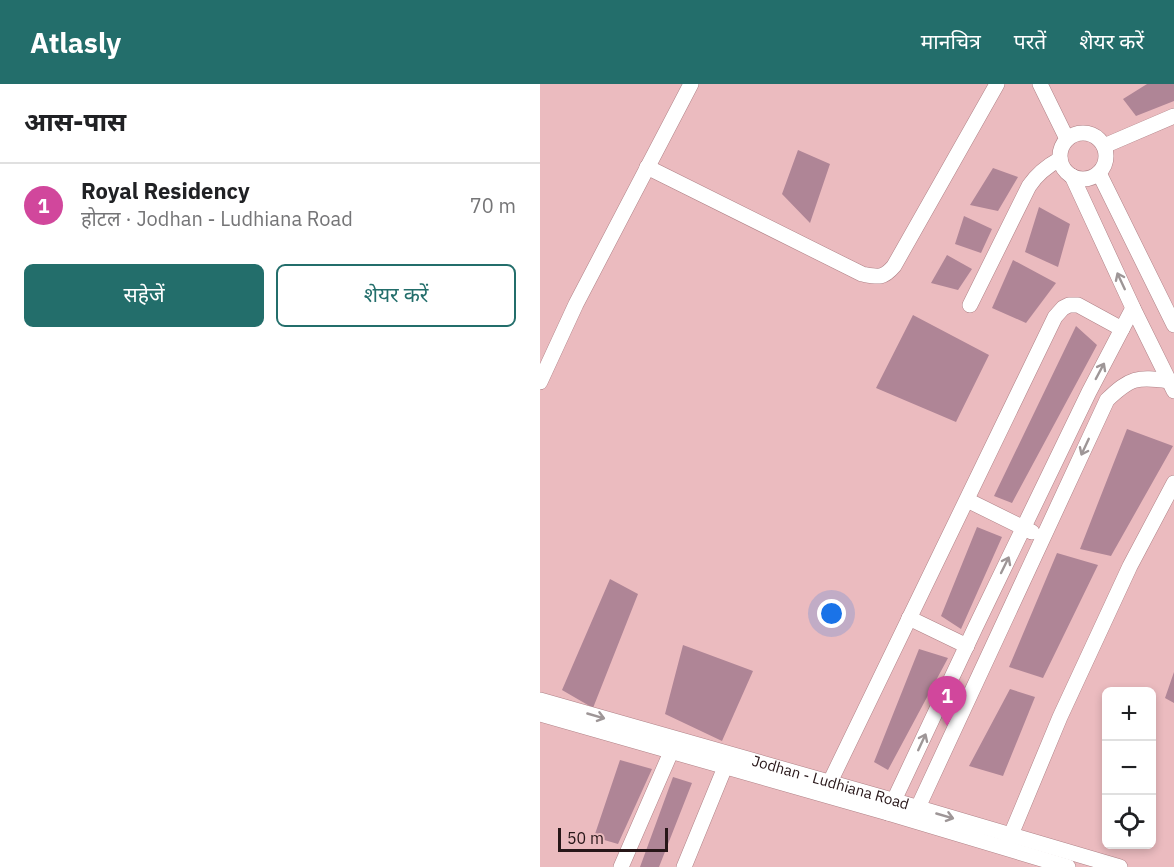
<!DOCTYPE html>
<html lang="hi">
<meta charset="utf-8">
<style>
:root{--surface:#fff;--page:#f6f6f6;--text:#202124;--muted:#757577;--line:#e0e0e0;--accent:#236e6b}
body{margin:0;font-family:"IBM Plex Sans","Noto Sans Devanagari",sans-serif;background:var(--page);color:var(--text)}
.controls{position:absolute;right:18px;bottom:18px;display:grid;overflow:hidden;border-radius:9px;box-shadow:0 3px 9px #0003}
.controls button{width:54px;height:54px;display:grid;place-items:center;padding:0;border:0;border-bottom:2px solid var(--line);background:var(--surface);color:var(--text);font:30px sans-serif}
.scale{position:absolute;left:18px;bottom:15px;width:110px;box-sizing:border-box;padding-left:6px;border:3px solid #271618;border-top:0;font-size:16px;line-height:21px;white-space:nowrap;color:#271618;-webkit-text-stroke:4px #ebbbbf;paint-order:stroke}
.you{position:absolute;left:292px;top:530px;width:21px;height:21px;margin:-15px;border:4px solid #fff;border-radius:50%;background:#1a73e8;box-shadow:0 0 0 9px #1a73e833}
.badge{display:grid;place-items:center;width:39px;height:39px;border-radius:50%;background:var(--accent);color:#fff;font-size:20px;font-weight:700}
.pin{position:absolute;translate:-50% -50px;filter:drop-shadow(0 2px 3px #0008)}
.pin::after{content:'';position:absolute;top:32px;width:21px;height:18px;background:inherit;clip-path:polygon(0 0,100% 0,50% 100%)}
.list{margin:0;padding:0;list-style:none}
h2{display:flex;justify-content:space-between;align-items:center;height:78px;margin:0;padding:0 24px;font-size:26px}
h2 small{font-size:20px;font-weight:400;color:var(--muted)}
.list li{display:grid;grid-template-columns:39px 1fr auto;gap:18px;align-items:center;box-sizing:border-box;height:84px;padding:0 24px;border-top:2px solid var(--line)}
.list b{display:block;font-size:22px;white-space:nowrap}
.list p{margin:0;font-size:20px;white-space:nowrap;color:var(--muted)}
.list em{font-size:20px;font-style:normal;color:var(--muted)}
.actions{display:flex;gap:12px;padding:18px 24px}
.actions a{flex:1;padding:14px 0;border:2px solid var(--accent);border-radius:9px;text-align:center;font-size:21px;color:var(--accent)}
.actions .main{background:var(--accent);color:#fff}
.icon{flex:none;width:33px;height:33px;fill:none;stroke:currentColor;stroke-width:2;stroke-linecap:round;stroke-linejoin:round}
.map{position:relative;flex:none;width:634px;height:783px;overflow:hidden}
header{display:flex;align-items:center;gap:36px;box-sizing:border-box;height:84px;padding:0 30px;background:var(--accent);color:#fff}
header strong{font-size:28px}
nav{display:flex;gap:33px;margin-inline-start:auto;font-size:21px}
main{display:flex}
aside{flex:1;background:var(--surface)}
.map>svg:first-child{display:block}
.building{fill:#af8596}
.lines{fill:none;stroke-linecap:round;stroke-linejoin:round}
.minor-casing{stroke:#af8186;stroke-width:16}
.minor{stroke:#fff;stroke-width:15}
.oneway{stroke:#9e9697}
.labels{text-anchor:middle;stroke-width:5;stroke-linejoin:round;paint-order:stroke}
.street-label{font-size:15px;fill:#271618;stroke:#ebbbbf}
</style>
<header>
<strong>Atlasly</strong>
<nav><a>मानचित्र</a><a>परतें</a><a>शेयर करें</a></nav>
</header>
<main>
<aside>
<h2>आस-पास<small></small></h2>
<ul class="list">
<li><span class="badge" style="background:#d1479c">1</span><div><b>Royal Residency</b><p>होटल · Jodhan - Ludhiana Road</p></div><em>70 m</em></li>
</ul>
<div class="actions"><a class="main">सहेजें</a><a>शेयर करें</a></div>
</aside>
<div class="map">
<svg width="634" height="783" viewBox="0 0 634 783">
<rect width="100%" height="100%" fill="#ebbbbf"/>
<path class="building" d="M607 0H634V17L596 32 583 15Z
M258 66 290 80 270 139 242 110Z
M453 84 478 93 458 127 430 121Z
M499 123 530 140 518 183 485 168Z
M424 132 452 145 441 169 415 160Z
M407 171 432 185 418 206 391 199Z
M473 176 516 199 486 239 452 224Z
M373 231 449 271 416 338 336 304Z
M536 242 557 261 472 419 454 412Z
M587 345 633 362 571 472 540 465Z
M437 443 462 453 421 545 401 532Z
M517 469 558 481 503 594 469 583Z
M70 495 98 510 53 624 22 606Z
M143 561 213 587 182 657 125 630Z
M379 565 408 574 348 686 334 678Z
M634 588V619L625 614Z
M470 605 495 613 463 692 429 682Z
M80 676 112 685 78 760 54 753Z
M133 693 152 699 119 783H100Z"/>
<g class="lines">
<defs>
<g id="minor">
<path d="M500 0 527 55"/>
<circle cx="543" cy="72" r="23"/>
<path d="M564 62 634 32"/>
<path d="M107 83 322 190C338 193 343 195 354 182L457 0"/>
<path d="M559 89 634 241"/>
<path d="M532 92 593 224 634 307"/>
<path d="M430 221 489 102C497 90 507 82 520 75"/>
<path d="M0 298 36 220 151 0"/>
<path d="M427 416 492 448"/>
<path d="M369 534 427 562"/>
<path id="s1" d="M0 616 352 716 580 783"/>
<path d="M0 630 348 729 528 783"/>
<path d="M290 698 515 233 523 224 529 221H538L582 245"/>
<path d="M348 729 436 542 549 308 593 224"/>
<path d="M374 732 567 316C590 294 597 292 629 297"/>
<path d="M468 758 520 633 590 482 634 399"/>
<path d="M81 783 131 668"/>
<path d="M144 783 185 683"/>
</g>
</defs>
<use href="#minor" class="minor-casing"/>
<use href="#minor" class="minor"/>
</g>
<defs><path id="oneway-shaft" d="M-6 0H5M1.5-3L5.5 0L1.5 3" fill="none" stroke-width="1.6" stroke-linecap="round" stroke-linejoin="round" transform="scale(1.5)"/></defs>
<g class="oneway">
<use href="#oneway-shaft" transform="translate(581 197) rotate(-115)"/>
<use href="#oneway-shaft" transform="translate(560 287) rotate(-62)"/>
<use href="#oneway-shaft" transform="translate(545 363) rotate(115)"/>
<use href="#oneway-shaft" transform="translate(465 481) rotate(-64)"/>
<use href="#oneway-shaft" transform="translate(56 632) rotate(16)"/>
<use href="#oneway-shaft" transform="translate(382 658) rotate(-65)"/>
<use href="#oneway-shaft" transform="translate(405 732) rotate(16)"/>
</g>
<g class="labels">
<g class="street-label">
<text dy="5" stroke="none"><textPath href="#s1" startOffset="302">Jodhan - Ludhiana Road</textPath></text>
</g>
</g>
</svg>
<div class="controls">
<button>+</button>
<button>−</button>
<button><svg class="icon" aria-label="locate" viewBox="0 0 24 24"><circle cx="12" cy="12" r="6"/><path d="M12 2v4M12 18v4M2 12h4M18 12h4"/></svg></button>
</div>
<div class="scale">50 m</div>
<div class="you"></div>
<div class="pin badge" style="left:407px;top:642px;background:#d1479c">1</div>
</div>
</main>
